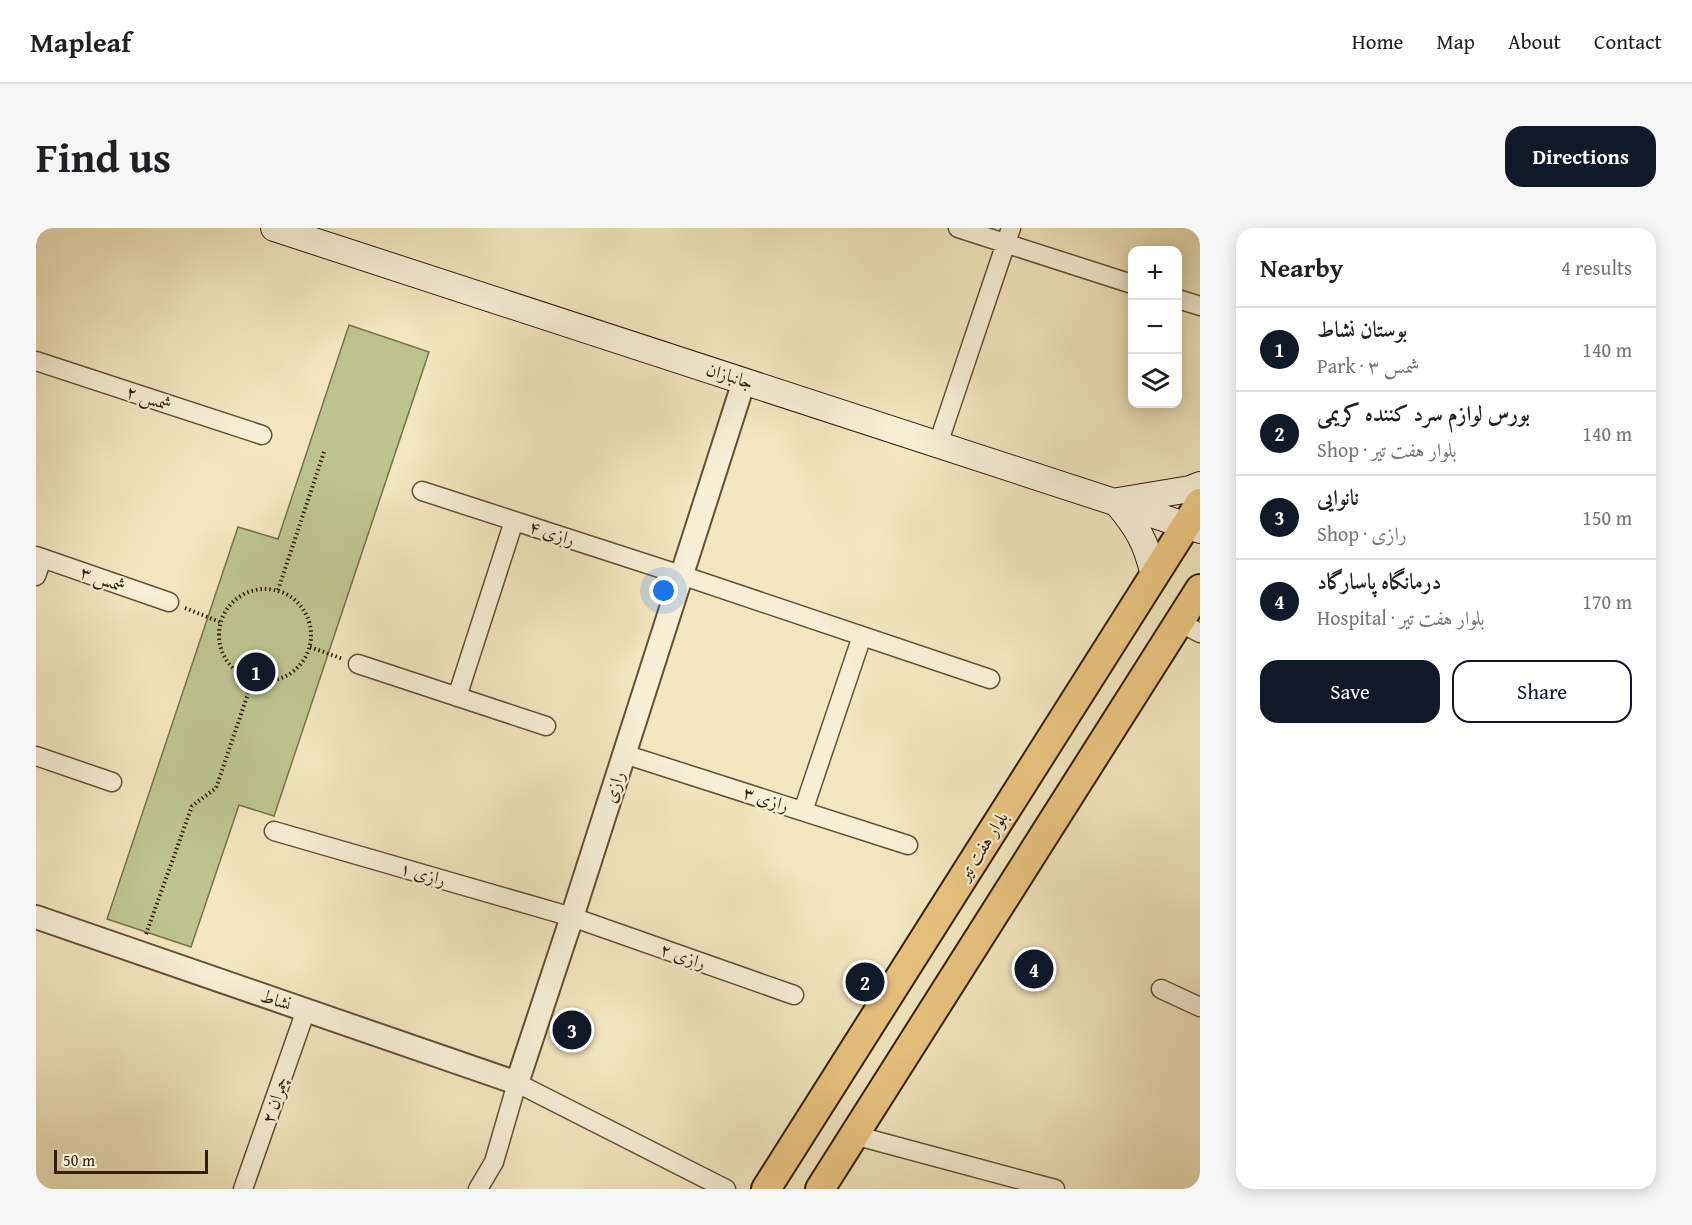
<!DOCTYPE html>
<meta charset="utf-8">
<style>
:root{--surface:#fff;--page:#f6f6f6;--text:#202124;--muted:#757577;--line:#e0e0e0;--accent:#111827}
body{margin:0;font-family:"Gentium Book Plus",Amiri,serif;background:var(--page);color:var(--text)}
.controls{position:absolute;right:18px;top:18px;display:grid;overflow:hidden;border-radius:12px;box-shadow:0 3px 15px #0003}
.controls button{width:54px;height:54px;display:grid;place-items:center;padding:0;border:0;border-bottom:2px solid var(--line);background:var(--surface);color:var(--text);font:30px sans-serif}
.scale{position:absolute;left:18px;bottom:15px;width:154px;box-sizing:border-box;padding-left:6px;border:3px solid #331f06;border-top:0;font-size:16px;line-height:21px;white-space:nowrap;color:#331f06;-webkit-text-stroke:4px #f7efd6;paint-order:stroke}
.you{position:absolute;left:628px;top:363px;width:21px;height:21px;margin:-15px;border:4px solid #fff;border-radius:50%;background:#1a73e8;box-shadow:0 0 0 9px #1a73e833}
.badge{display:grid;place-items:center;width:39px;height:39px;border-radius:50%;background:var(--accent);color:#fff;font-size:20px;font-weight:700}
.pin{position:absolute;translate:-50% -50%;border:3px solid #fff;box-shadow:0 2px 6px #0006}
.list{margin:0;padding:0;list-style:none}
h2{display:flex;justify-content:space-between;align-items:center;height:78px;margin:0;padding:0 24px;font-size:26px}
h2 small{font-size:20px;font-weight:400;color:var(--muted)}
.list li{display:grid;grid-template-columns:39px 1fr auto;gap:18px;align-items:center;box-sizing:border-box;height:84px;padding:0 24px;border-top:2px solid var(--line)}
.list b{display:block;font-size:22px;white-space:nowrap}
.list p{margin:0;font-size:20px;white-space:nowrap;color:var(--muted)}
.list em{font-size:20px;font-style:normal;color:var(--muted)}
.actions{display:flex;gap:12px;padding:18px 24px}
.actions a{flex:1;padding:14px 0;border:2px solid var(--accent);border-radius:18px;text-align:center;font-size:21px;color:var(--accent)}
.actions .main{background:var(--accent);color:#fff}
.icon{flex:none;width:33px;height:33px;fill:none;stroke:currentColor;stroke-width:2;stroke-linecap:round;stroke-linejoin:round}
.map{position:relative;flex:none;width:1164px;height:961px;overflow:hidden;border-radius:18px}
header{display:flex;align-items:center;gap:36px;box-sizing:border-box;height:84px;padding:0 30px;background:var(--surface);border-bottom:2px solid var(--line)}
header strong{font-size:28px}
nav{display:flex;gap:33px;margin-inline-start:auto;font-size:21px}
.intro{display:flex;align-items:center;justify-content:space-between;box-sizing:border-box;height:144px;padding:0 36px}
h1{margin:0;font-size:42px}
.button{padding:15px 27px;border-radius:18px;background:var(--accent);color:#fff;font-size:21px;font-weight:700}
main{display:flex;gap:36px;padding:0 36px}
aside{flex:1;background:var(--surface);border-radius:18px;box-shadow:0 3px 15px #0003}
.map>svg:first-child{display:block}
.green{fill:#bdc490;stroke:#78724b;stroke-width:1.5}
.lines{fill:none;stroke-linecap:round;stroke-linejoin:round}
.minor-casing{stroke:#635134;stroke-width:21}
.tertiary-casing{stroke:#635134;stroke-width:26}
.secondary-casing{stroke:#331f06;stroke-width:28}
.primary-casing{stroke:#331f06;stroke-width:32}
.path{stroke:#331f06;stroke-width:4;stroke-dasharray:1.5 3;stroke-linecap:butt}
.minor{stroke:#f7efd6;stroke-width:18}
.tertiary{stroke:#f7efd6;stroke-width:22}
.secondary{stroke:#f7efd6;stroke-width:26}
.primary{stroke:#e9c480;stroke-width:28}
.labels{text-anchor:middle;stroke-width:4.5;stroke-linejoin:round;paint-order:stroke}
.street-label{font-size:18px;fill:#331f06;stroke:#f7efd6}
</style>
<header>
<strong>Mapleaf</strong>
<nav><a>Home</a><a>Map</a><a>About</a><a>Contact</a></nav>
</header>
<div class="intro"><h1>Find us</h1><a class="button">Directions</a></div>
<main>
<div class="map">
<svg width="1164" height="961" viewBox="0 0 1164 961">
<rect width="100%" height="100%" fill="#f2e7c0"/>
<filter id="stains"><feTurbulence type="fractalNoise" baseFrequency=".00333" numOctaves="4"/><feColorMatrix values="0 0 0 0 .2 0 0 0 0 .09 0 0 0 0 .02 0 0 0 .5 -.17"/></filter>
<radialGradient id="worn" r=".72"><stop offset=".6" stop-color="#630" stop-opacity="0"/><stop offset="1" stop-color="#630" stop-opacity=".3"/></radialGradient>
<path class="green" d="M313 97 393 124 238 588 203 577 155 719 71 691 202 299 242 311Z"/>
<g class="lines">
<defs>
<path id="minor" d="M922 0 1096 56
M1142 71 1164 78
M0 133 226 207
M902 216 975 0
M386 263 645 347 954 451
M0 328 133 374
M0 348 6 331
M1143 394 1164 405
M322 436 510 498
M421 469 478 293
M588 526 872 617
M0 528 76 554
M767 583 826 408
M238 603 536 689 758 767
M1125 761 1164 779
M818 907 1019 961
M207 961 270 782
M442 961 458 934 481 855 690 961"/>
<path id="tertiary" d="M0 689 481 855 536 689 708 153"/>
<path id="secondary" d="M238 0 1164 302
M1082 273 1154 261 1164 257
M1080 274C1102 300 1110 314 1118 347"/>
<path id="primary" d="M730 961 1164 275
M784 961 1164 361"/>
</defs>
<use href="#minor" class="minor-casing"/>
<use href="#tertiary" class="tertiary-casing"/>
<use href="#secondary" class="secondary-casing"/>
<use href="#primary" class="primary-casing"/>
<path class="path" d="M183 407a46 46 0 1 1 92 0a46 46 0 1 1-92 0Z
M242 362 288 224
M149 380 184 394
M274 419 307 431
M110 706 156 578 180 560 217 451"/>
<use href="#minor" class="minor"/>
<use href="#tertiary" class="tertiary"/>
<use href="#secondary" class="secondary"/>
<use href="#primary" class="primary"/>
</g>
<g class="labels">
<g class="street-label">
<text transform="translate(694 148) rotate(18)" y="6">جانبازان</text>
<text transform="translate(113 170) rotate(18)" y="6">شمس ۲</text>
<text transform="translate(516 305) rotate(18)" y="6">رازی ۴</text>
<text transform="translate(67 351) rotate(19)" y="6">شمس ۳</text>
<text transform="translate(578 559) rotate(-72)" y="6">رازی</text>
<text transform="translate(730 571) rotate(18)" y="6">رازی ۳</text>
<text transform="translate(947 618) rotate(-58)" y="6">بلوار هفت تیر</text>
<text transform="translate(387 646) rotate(16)" y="6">رازی ۱</text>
<text transform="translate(647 728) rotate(19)" y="6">رازی ۲</text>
<text transform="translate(240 772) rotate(19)" y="6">نشاط</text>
<text transform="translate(239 872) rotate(-71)" y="6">چمران ۲</text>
</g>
</g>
<rect width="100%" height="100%" filter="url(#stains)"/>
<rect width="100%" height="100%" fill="url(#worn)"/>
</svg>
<div class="controls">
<button>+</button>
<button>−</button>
<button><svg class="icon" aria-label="layers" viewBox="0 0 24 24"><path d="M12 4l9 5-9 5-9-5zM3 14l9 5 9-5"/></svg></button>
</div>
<div class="scale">50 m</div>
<div class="you"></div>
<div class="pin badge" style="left:220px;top:444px">1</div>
<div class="pin badge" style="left:829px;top:754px">2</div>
<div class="pin badge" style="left:536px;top:802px">3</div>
<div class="pin badge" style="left:998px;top:741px">4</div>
</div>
<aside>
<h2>Nearby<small>4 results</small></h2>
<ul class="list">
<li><span class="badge">1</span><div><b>بوستان نشاط</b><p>Park · شمس ۳</p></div><em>140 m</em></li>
<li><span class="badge">2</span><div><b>بورس لوازم سرد کننده کریمی</b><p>Shop · بلوار هفت تیر</p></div><em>140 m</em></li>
<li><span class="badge">3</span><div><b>نانوایی</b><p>Shop · رازی</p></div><em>150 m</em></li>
<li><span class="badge">4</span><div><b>درمانگاه پاسارگاد</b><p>Hospital · بلوار هفت تیر</p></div><em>170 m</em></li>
</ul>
<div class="actions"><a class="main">Save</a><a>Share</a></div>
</aside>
</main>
